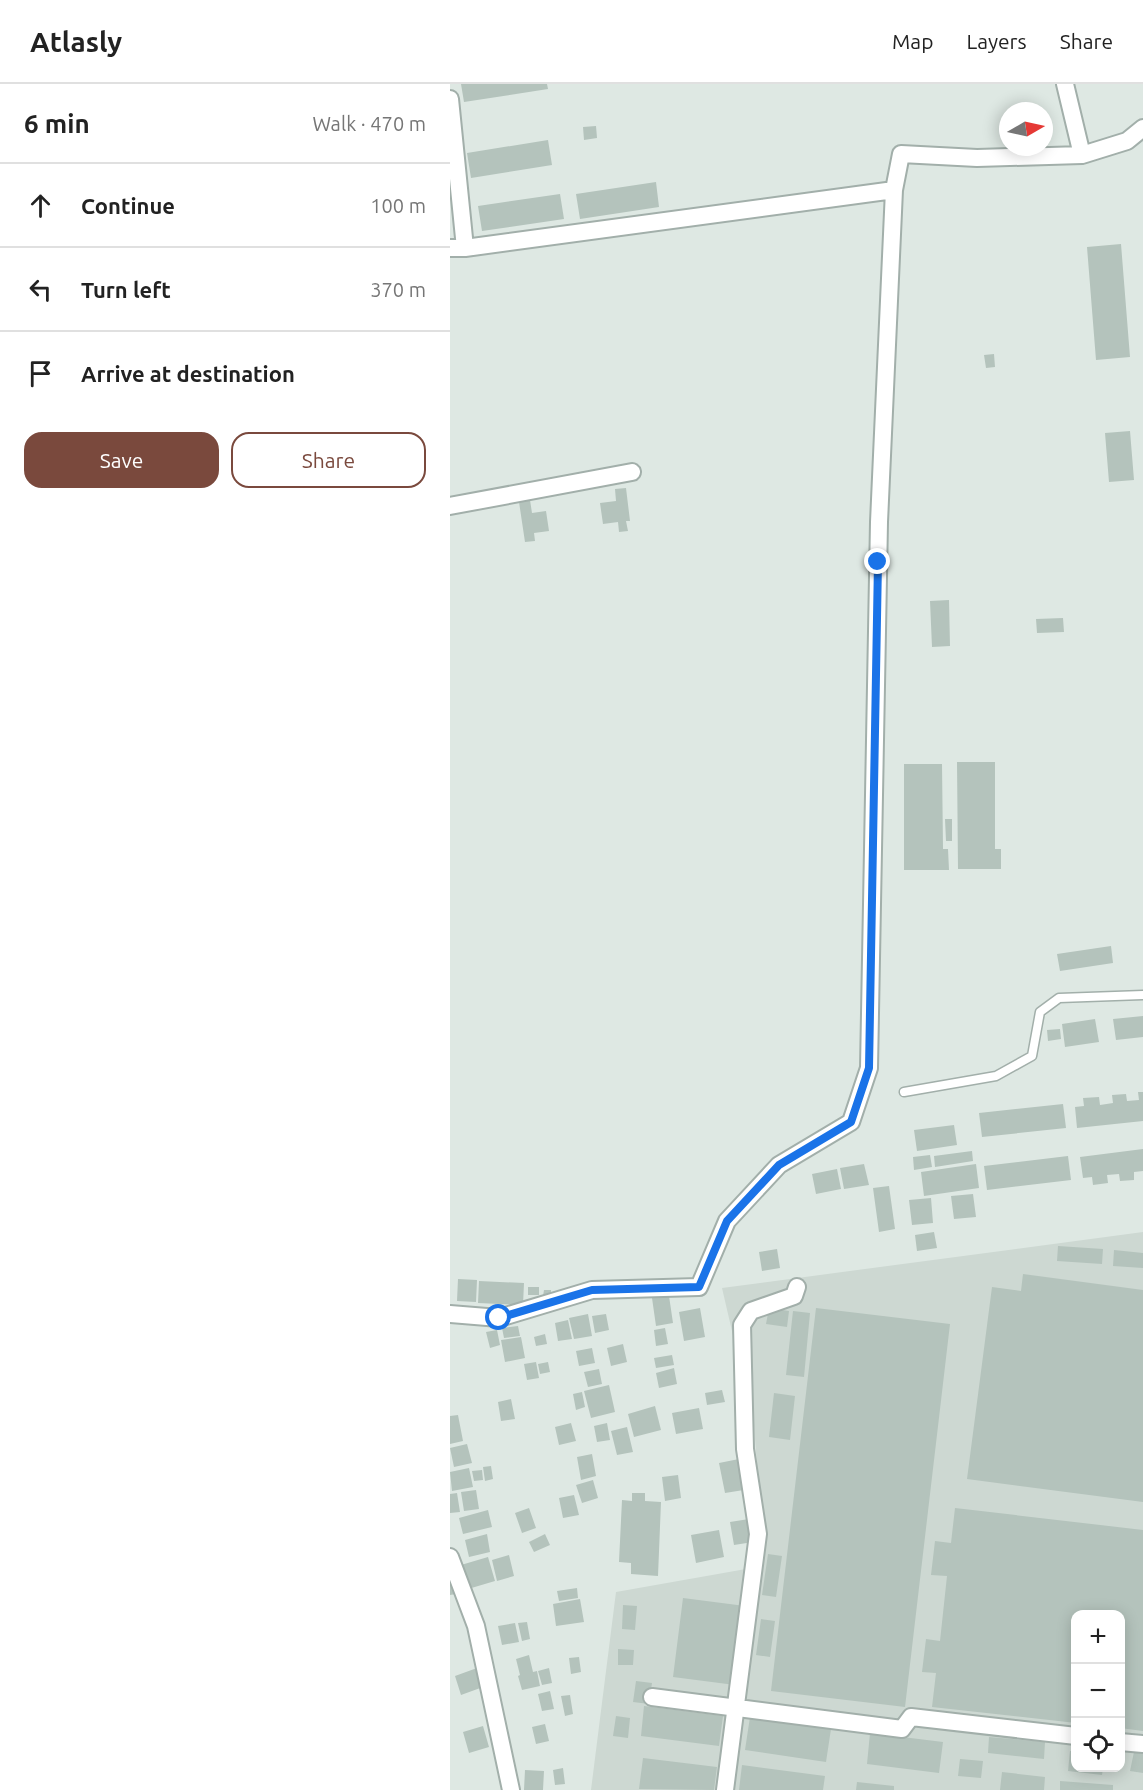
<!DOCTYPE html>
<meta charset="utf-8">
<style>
:root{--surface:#fff;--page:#f6f6f6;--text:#222;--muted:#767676;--line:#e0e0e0;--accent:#7a493d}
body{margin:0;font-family:Ubuntu,sans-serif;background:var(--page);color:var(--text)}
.controls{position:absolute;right:18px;bottom:18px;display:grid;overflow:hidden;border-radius:12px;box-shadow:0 3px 15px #0003}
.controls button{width:54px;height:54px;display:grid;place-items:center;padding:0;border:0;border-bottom:2px solid var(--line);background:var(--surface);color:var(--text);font:30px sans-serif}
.compass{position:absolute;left:549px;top:18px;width:54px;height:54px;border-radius:50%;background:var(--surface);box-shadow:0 3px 15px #0003;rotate:81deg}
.stop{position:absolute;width:18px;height:18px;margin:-14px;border:4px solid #1a73e8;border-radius:50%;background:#fff}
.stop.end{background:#1a73e8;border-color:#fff;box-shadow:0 2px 6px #0008}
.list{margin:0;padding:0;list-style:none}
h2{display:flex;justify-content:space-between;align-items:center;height:78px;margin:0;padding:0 24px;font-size:26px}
h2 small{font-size:20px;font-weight:400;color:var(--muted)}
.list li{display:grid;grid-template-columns:39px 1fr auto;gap:18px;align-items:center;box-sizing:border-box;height:84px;padding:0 24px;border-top:2px solid var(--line)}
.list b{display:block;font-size:22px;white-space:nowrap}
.list em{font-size:20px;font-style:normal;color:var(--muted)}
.actions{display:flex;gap:12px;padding:18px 24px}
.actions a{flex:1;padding:14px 0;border:2px solid var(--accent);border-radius:18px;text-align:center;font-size:21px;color:var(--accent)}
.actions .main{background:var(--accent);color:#fff}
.icon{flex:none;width:33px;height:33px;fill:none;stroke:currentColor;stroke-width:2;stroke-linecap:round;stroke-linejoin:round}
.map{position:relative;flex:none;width:693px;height:1706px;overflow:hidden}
header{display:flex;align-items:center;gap:36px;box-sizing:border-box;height:84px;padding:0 30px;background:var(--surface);border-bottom:2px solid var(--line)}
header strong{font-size:28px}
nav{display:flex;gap:33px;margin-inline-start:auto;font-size:21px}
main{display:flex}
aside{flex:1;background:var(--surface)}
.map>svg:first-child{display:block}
.built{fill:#cdd8d2;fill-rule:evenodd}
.building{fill:#b4c3bc}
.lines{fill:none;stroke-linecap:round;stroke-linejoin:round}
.lane-casing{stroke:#a2afaa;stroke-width:11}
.street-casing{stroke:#a2afaa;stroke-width:20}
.lane{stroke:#fff;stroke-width:8}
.street{stroke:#fff;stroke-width:16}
.route{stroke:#1a73e8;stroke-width:8}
</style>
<header>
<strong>Atlasly</strong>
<nav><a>Map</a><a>Layers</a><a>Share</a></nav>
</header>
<main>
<aside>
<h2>6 min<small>Walk · 470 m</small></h2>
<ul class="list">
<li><svg class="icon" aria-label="ahead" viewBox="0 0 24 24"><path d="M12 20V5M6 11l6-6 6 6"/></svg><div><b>Continue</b></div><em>100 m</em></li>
<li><svg class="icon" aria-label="left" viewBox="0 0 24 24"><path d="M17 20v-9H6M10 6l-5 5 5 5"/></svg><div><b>Turn left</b></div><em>370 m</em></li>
<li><svg class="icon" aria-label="arrive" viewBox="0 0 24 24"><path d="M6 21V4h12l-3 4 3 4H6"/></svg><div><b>Arrive at destination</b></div></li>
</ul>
<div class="actions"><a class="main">Save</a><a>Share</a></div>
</aside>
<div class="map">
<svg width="693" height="1706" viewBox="0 0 693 1706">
<rect width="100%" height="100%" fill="#dee8e3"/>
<path class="built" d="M693 1148V1706H141L166 1508 296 1485 313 1460 304 1342 272 1204ZM626 1530H670V1684H626Z"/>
<path class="building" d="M11 0H97L98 5 14 18Z
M146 42 147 54 134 56 133 43Z
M98 56 102 81 21 94 17 69Z
M206 98 209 123 130 135 126 110Z
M110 110 114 135 32 147 28 122Z
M671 160 680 273 646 276 637 163Z
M544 270 545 283 536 284 534 271Z
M680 347 684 396 659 398 655 349Z
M176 404 180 437H176L178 447 169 448 168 438 153 440 150 419 166 417 165 405Z
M80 416 82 429 96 427 99 447 84 449 85 457 75 458 69 418Z
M499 516 500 562 482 563 480 517Z
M613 534 614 548 587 549 586 535Z
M507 678H545V765H551V785H508Z
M454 680H492L493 765H498L499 786H454Z
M495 735H502V757H496Z
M661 862 663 879 610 887 607 870Z
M693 932V953L666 956 663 935Z
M645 935 649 958 615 963 612 940Z
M610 945 611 955 598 957 597 946Z
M688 1008H693V1037L627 1044 625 1023 634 1022 633 1014 649 1013 650 1021 663 1019 662 1011 676 1010 677 1017 689 1016Z
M613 1020 616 1044 532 1053 529 1029Z
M504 1041 507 1061 467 1067 464 1046Z
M693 1065V1087L684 1088V1096L670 1097 669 1090 657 1091 658 1099 643 1101 642 1093 633 1094 630 1073Z
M522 1067 523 1077 485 1083 484 1072Z
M480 1071 482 1083 464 1086 463 1073Z
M618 1072 621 1096 537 1106 534 1082Z
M414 1080 419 1101 394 1105 390 1084Z
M526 1080 529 1104 474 1112 471 1088Z
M387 1085 391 1105 366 1110 362 1090Z
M439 1102 445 1145 429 1148 423 1104Z
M523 1110 526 1133 504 1135 501 1112Z
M481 1114 483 1139 462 1141 459 1116Z
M484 1148 487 1164 467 1167 465 1151Z
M608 1162 653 1165 652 1180 607 1177Z
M327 1165 330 1184 312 1187 309 1168Z
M664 1166 693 1169V1184L663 1182Z
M573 1190 693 1206V1418L517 1395 542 1203 571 1207Z
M8 1195 27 1196 26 1218 7 1217Z
M29 1197 74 1199 73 1221 28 1219Z
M78 1203H89V1211H78Z
M94 1206H101V1212H93Z
M219 1212 223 1239 206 1242 202 1214Z
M250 1224 255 1253 234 1257 229 1228Z
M319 1224 339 1227 337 1243 316 1240Z
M366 1224 500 1240 455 1623 321 1607Z
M343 1227 360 1229 354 1293 336 1291Z
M138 1230 142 1252 124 1255 119 1234Z
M156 1230 159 1246 145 1249 142 1232Z
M118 1236 122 1255 108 1257 105 1239Z
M68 1242 70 1252 54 1254 52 1244Z
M215 1244 218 1260 206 1262 204 1246Z
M47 1246 50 1261 40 1264 36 1248Z
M95 1250 97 1260 86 1262 84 1253Z
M71 1253 75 1274 55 1278 51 1256Z
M173 1260 177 1278 161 1282 157 1264Z
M142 1264 145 1279 129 1282 126 1267Z
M222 1271 224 1281 206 1284 204 1274Z
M86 1278 89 1294 77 1296 74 1280Z
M98 1278 100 1288 90 1290 88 1280Z
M224 1284 227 1300 209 1304 206 1289Z
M149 1285 152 1300 138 1303 134 1288Z
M159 1301 165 1328 141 1334 134 1307Z
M272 1306 275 1318 257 1321 255 1309Z
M132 1308 135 1323 126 1326 123 1310Z
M324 1309 345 1312 340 1356 319 1353Z
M61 1315 65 1335 51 1337 48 1318Z
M205 1322 211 1346 184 1353 178 1330Z
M249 1324 253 1345 226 1350 222 1329Z
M8 1331 13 1357 0 1360V1332Z
M121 1339 126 1357 109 1361 105 1343Z
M157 1339 160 1356 147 1358 144 1342Z
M177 1343 183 1368 167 1371 161 1347Z
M17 1360 22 1379 4 1383 0 1364Z
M142 1370 146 1392 131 1396 127 1373Z
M294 1374 300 1405 275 1409 269 1379Z
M41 1382 43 1395 35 1397 33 1383Z
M19 1384 23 1403 2 1407 0 1388Z
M32 1386 33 1396 24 1397 22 1387Z
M228 1391 231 1414 215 1417 212 1393Z
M143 1396 148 1414 132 1419 126 1401Z
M26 1406 29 1425 14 1427 11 1408Z
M7 1409 10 1428 0 1429V1410Z
M182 1409H195V1417L211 1418 208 1492 181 1490V1479L169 1478 172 1416 182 1417Z
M124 1411 129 1431 113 1434 109 1414Z
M79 1424 86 1444 72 1449 65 1429Z
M505 1424 693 1446V1647L670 1644V1530H626V1639L482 1623 486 1589 472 1588 476 1555 490 1557 497 1492 481 1491 485 1457 501 1459Z
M38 1426 42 1443 13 1450 9 1434Z
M299 1435 303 1458 284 1461 280 1438Z
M269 1446 274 1473 246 1479 241 1451Z
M37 1450 40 1468 19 1473 15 1456Z
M95 1450 100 1461 84 1468 79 1458Z
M318 1470 332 1472 326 1513 312 1511Z
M59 1471 64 1492 47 1497 42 1476Z
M38 1473 45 1497 18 1505 11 1481Z
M0 1492 6 1510 0 1511Z
M127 1504 128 1514 109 1517 107 1507Z
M233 1514 295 1522 285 1601 223 1593Z
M130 1515 134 1538 106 1542 103 1520Z
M173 1521 187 1522 185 1546 172 1545Z
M311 1535 325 1537 320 1573 306 1571Z
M77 1538 80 1555 72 1557 68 1539Z
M65 1539 69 1558 52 1561 48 1542Z
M168 1565 184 1566 183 1581H168Z
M79 1571 83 1588 87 1587 90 1602 72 1606 68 1592 70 1591 66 1575Z
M129 1573 131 1588 121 1590 119 1574Z
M27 1584 33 1603 11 1611 5 1592Z
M99 1584 102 1599 92 1601 88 1587Z
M186 1597 202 1599 199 1620 183 1618Z
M100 1607 104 1625 92 1627 88 1610Z
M120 1611 123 1630 115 1632 111 1612Z
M194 1622 273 1632 269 1662 191 1652Z
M166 1632 180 1634 178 1654 163 1652Z
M300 1633 381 1645 376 1678 295 1666Z
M95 1640 99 1657 86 1660 82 1643Z
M33 1642 39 1663 19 1669 13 1648Z
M420 1649 493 1658 489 1689 417 1680Z
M539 1653 595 1658 594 1675 538 1669Z
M620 1667H626V1684H653L652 1691 618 1687Z
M684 1668 693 1669V1689L680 1687Z
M193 1674 267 1683 264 1706 189 1705Z
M510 1675 533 1677 531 1694 508 1692Z
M292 1681 375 1692 373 1706H289Z
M113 1684 115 1700 105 1701 103 1686Z
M75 1686 94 1687 93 1706H74Z
M552 1688 595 1693 594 1706H550Z
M610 1697 663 1701V1706H610Z
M407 1698 444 1702V1706H406Z"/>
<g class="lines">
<defs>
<path id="lane" d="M454 1008 546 992 582 972 590 928 609 914 693 911"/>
<path id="street" d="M615 0 632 71
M0 15 15 164H0
M15 164 444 106 451 70 527 74 632 71 677 57 693 44
M0 422 182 388
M0 1230 49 1234 142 1206 249 1203 277 1137 329 1081 401 1038 419 984 429 438 444 106
M0 1473 26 1542 61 1706
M202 1613 452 1645 461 1633 626 1652
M670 1658 693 1660
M275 1706 308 1450 295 1365 292 1241 301 1227 344 1212 347 1203"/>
</defs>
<use href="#lane" class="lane-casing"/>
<use href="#street" class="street-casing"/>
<use href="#lane" class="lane"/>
<use href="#street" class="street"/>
</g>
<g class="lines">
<path class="route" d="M49 1234 142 1206 249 1203 277 1137 329 1081 401 1038 419 984 428 478"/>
</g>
</svg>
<div class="controls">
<button>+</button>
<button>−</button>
<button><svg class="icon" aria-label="locate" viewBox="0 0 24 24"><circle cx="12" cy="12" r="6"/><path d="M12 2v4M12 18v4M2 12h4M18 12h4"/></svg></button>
</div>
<svg class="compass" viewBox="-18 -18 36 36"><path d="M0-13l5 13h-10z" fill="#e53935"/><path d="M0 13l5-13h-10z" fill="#767676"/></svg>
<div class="stop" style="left:49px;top:1234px"></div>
<div class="stop end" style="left:428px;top:478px"></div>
</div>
</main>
